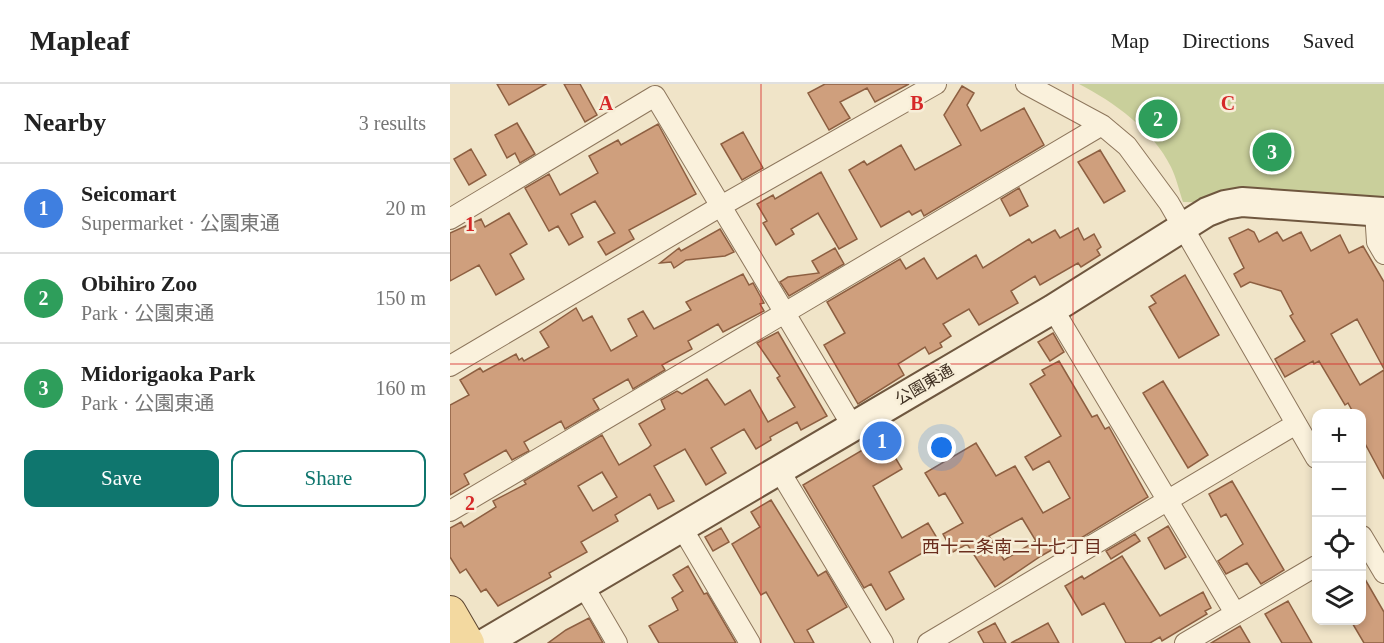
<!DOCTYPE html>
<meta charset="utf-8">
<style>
:root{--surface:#fff;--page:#f6f6f6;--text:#222;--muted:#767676;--line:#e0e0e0;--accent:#0f766e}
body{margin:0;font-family:"Times New Roman","Noto Sans JP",serif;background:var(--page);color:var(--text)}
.controls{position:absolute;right:18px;bottom:18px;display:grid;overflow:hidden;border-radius:12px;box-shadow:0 3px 9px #0003}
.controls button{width:54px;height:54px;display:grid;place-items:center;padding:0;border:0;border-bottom:2px solid var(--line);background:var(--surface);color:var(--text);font:30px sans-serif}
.you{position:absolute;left:492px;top:364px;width:21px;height:21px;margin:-15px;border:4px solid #fff;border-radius:50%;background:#1a73e8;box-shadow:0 0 0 9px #1a73e833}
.badge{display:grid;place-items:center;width:39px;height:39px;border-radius:50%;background:var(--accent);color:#fff;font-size:20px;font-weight:700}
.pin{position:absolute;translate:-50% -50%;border:3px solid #fff;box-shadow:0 2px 6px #0006}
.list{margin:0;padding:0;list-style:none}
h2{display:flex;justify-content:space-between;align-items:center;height:78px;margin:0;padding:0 24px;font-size:26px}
h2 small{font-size:20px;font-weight:400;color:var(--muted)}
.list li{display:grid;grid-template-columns:39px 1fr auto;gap:18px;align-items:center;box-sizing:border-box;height:90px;padding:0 24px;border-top:2px solid var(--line)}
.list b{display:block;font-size:22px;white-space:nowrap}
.list p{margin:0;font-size:20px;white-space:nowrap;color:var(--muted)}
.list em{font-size:20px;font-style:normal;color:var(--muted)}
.actions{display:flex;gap:12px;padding:18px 24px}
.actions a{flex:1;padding:14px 0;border:2px solid var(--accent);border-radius:12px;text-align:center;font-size:21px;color:var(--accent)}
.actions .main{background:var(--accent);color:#fff}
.icon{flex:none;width:33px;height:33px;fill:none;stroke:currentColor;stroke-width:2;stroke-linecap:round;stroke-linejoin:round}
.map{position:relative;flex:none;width:934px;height:559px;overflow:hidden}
header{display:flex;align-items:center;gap:36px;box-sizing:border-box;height:84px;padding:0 30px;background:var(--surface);border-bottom:2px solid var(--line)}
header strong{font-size:28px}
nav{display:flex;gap:33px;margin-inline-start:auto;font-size:21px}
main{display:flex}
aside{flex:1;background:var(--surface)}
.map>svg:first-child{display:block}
.green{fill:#c9cf9b}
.building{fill:#cf9f7d;stroke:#8d5f41;stroke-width:1.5;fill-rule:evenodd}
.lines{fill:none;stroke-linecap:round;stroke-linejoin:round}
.street-casing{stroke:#8d765c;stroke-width:22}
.secondary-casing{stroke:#6f573f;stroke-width:32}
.primary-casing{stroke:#5b4430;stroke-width:34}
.street{stroke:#faf1dc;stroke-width:20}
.secondary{stroke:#faf1dc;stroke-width:28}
.primary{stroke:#f3d9a0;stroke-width:32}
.grid{fill:none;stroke:#d62828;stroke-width:1.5;stroke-opacity:0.55}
.labels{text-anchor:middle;stroke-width:5;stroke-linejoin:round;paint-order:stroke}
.street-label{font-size:16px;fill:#3d2e20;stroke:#f7eed8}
.neighbourhood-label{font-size:18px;fill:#6b2e1e;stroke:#f7eed8}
.grid-label{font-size:20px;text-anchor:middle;font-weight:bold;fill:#d62828;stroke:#f7eed8;stroke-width:5;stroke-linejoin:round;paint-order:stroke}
</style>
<header>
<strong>Mapleaf</strong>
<nav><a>Map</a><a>Directions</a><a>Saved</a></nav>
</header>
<main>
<aside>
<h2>Nearby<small>3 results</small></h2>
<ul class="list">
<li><span class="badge" style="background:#3f7fe0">1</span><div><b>Seicomart</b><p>Supermarket · 公園東通</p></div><em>20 m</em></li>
<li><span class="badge" style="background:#2e9e5b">2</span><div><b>Obihiro Zoo</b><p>Park · 公園東通</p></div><em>150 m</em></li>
<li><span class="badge" style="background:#2e9e5b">3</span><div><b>Midorigaoka Park</b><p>Park · 公園東通</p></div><em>160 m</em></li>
</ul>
<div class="actions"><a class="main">Save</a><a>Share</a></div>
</aside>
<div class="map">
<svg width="934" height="559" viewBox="0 0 934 559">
<rect width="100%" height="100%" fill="#f0e4c8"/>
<path class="green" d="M629 0H934V122L733 118C729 106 726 93 721 83 703 46 664 18 629 0Z"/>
<path class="building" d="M47 0H96L59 21Z
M114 0H130L147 31 135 38Z
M375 0H459L425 18 417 4 390 18 400 34 379 46 358 9Z
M512 2 524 9 517 21 531 47 574 24 594 61 474 132 471 126 462 131 459 127 431 143 399 86 414 77 417 81 451 61 465 86 511 61 494 31Z
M67 39 85 70 70 79 65 69 57 74 45 51Z
M208 40 246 110 179 146 184 155 156 171 148 158 165 149 145 117 121 130 133 153 119 161 108 142 99 147 75 104 99 90 110 111 148 89 139 72 168 56 171 61Z
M293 48 313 84 292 96 271 60Z
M21 65 36 91 19 101 4 75Z
M650 66 675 107 654 119 628 78Z
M371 88 407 155 389 165 368 129 341 145 344 150 326 161 313 139 317 137 307 120 323 111 325 115Z
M569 104 578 122 560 132 551 115Z
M59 129 77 160 60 170 74 195 46 211 29 181 0 197V149L31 135 35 143Z
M628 144 634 156 644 150 651 163 647 166 650 171 631 183 628 179 590 201 585 192 561 207 568 219 529 241 519 225 493 240 501 252 490 259 492 263 479 270 475 263 448 280 454 291 408 320 374 261 395 249 377 218 450 175 456 185 474 174 487 195 526 171 533 184 579 155 582 159 605 146 610 154Z
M270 145 284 168 275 172 236 176 224 184 221 178 210 179 229 164 231 167Z
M798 145 804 148 809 158 827 148 833 157 851 148 861 167 890 151 899 169 913 162 934 198V285L907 235 881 250 910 301 934 286V395L912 354V330H904L898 319 895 321 869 277 864 280 863 277 835 293 825 275 855 257 840 232 843 230 831 207 800 198 791 203 784 190 794 184 779 154Z
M385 164 394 180 339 212 330 198 338 193 369 189 362 177Z
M293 190 299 201 303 199 314 219 310 220 314 227 273 248 268 240 238 257 242 265 212 281 215 286 183 305 178 295 143 315 149 325 115 345 111 337 74 358 79 367 62 376 56 366 14 390 19 400 0 411V321L19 311 10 296 30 284 33 288 66 270 69 276 72 274 74 277 99 263 90 248 126 224 133 237 142 232 161 267 187 252 178 235 193 227 204 245 241 226 236 218Z
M735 191 769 251 729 274 699 223 706 219 701 212Z
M328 248 377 332 351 346 347 338 320 353 321 356 306 365 294 345 261 364 276 389 256 401 235 365 204 382 224 417 208 425 200 410 165 431 168 437 131 458 137 468 99 489 101 493 48 522 36 505 31 508 16 485 10 489 0 473V444L11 438 14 443 46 423 43 417 76 400 74 397 152 351 169 381 198 364 201 361 189 340 215 325 211 316 227 307 232 310 257 295 275 321 300 306 318 338 345 323 327 294 330 292 307 259ZM152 388 167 413 143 427 128 402Z
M603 249 614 268 600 277 588 258Z
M609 277 642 333 647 331 655 345 659 343 698 413 623 459 621 455 591 472 545 503 517 460 503 468 493 450 513 439 495 409 489 412 475 389 526 359 546 392 565 382 593 429 620 414 599 377 583 386 575 373 611 352 580 300 595 291 592 286ZM572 434 586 457 554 476 539 452Z
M713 297 758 371 738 384 693 309Z
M416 360 425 367 439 363 452 385 423 402 452 454 478 439 490 459 439 488 454 515 436 526 421 500 414 504 353 401 411 367Z
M782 397 834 486 811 500 797 479 776 490 768 477 793 460 776 430 771 433 759 410Z
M321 416 368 492 376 487 397 523 357 546 364 559H345L316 508 311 511 282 460 310 443 301 428Z
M718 442 736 473 715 485 698 454Z
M271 444 279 458 263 467 255 453Z
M685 450 690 457 661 475 656 467Z
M672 472 710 532 753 508 761 524 755 527 757 530 712 557 710 553 700 559H676L654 519 632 531 615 502 632 492 634 495Z
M238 482 254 510 257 509 286 559H209L199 542 228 526 222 514 233 507 223 491Z
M912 490 934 528V559H914L901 537H912Z
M838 517 862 559H832L815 530Z
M139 534 153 559H98L116 546Z
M545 539 556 559H534L528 548Z
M598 539 609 559H561Z
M790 542 800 559H761Z"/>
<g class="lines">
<defs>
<path id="street" d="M576 0 652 41 677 62 719 119 866 374
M925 128 927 158 934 170
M0 135 205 12 403 343
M603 225 785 529
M0 282 271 122 486 0
M329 386 433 559
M0 427 652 41
M232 444 300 559
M912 452 934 489
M133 501 167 559
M478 559 846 340
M735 559 866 482"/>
<path id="secondary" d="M35 559 603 225 757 128 775 121 792 118 934 128"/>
<path id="primary" d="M0 528 18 559"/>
</defs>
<use href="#street" class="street-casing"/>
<use href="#secondary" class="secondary-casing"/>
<use href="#primary" class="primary-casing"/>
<use href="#street" class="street"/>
<use href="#secondary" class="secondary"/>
<use href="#primary" class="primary"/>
</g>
<path class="grid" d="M311 0V559M623 0V559M0 280H934"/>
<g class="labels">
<g class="street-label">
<text transform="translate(474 300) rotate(-30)" y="6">公園東通</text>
</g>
<g class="neighbourhood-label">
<text x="562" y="469">西十二条南二十七丁目</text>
</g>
</g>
<g class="grid-label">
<text x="156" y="26">A</text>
<text x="467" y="26">B</text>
<text x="778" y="26">C</text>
<text x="20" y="147">1</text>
<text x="20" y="426">2</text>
</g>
</svg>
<div class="controls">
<button>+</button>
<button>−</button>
<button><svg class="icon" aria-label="locate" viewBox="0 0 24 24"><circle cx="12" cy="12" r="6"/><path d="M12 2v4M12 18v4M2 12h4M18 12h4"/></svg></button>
<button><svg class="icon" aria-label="layers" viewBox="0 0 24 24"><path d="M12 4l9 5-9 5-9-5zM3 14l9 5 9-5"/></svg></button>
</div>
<div class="you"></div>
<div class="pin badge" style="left:432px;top:357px;background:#3f7fe0">1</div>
<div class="pin badge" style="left:708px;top:35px;background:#2e9e5b">2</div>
<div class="pin badge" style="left:822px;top:68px;background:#2e9e5b">3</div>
</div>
</main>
